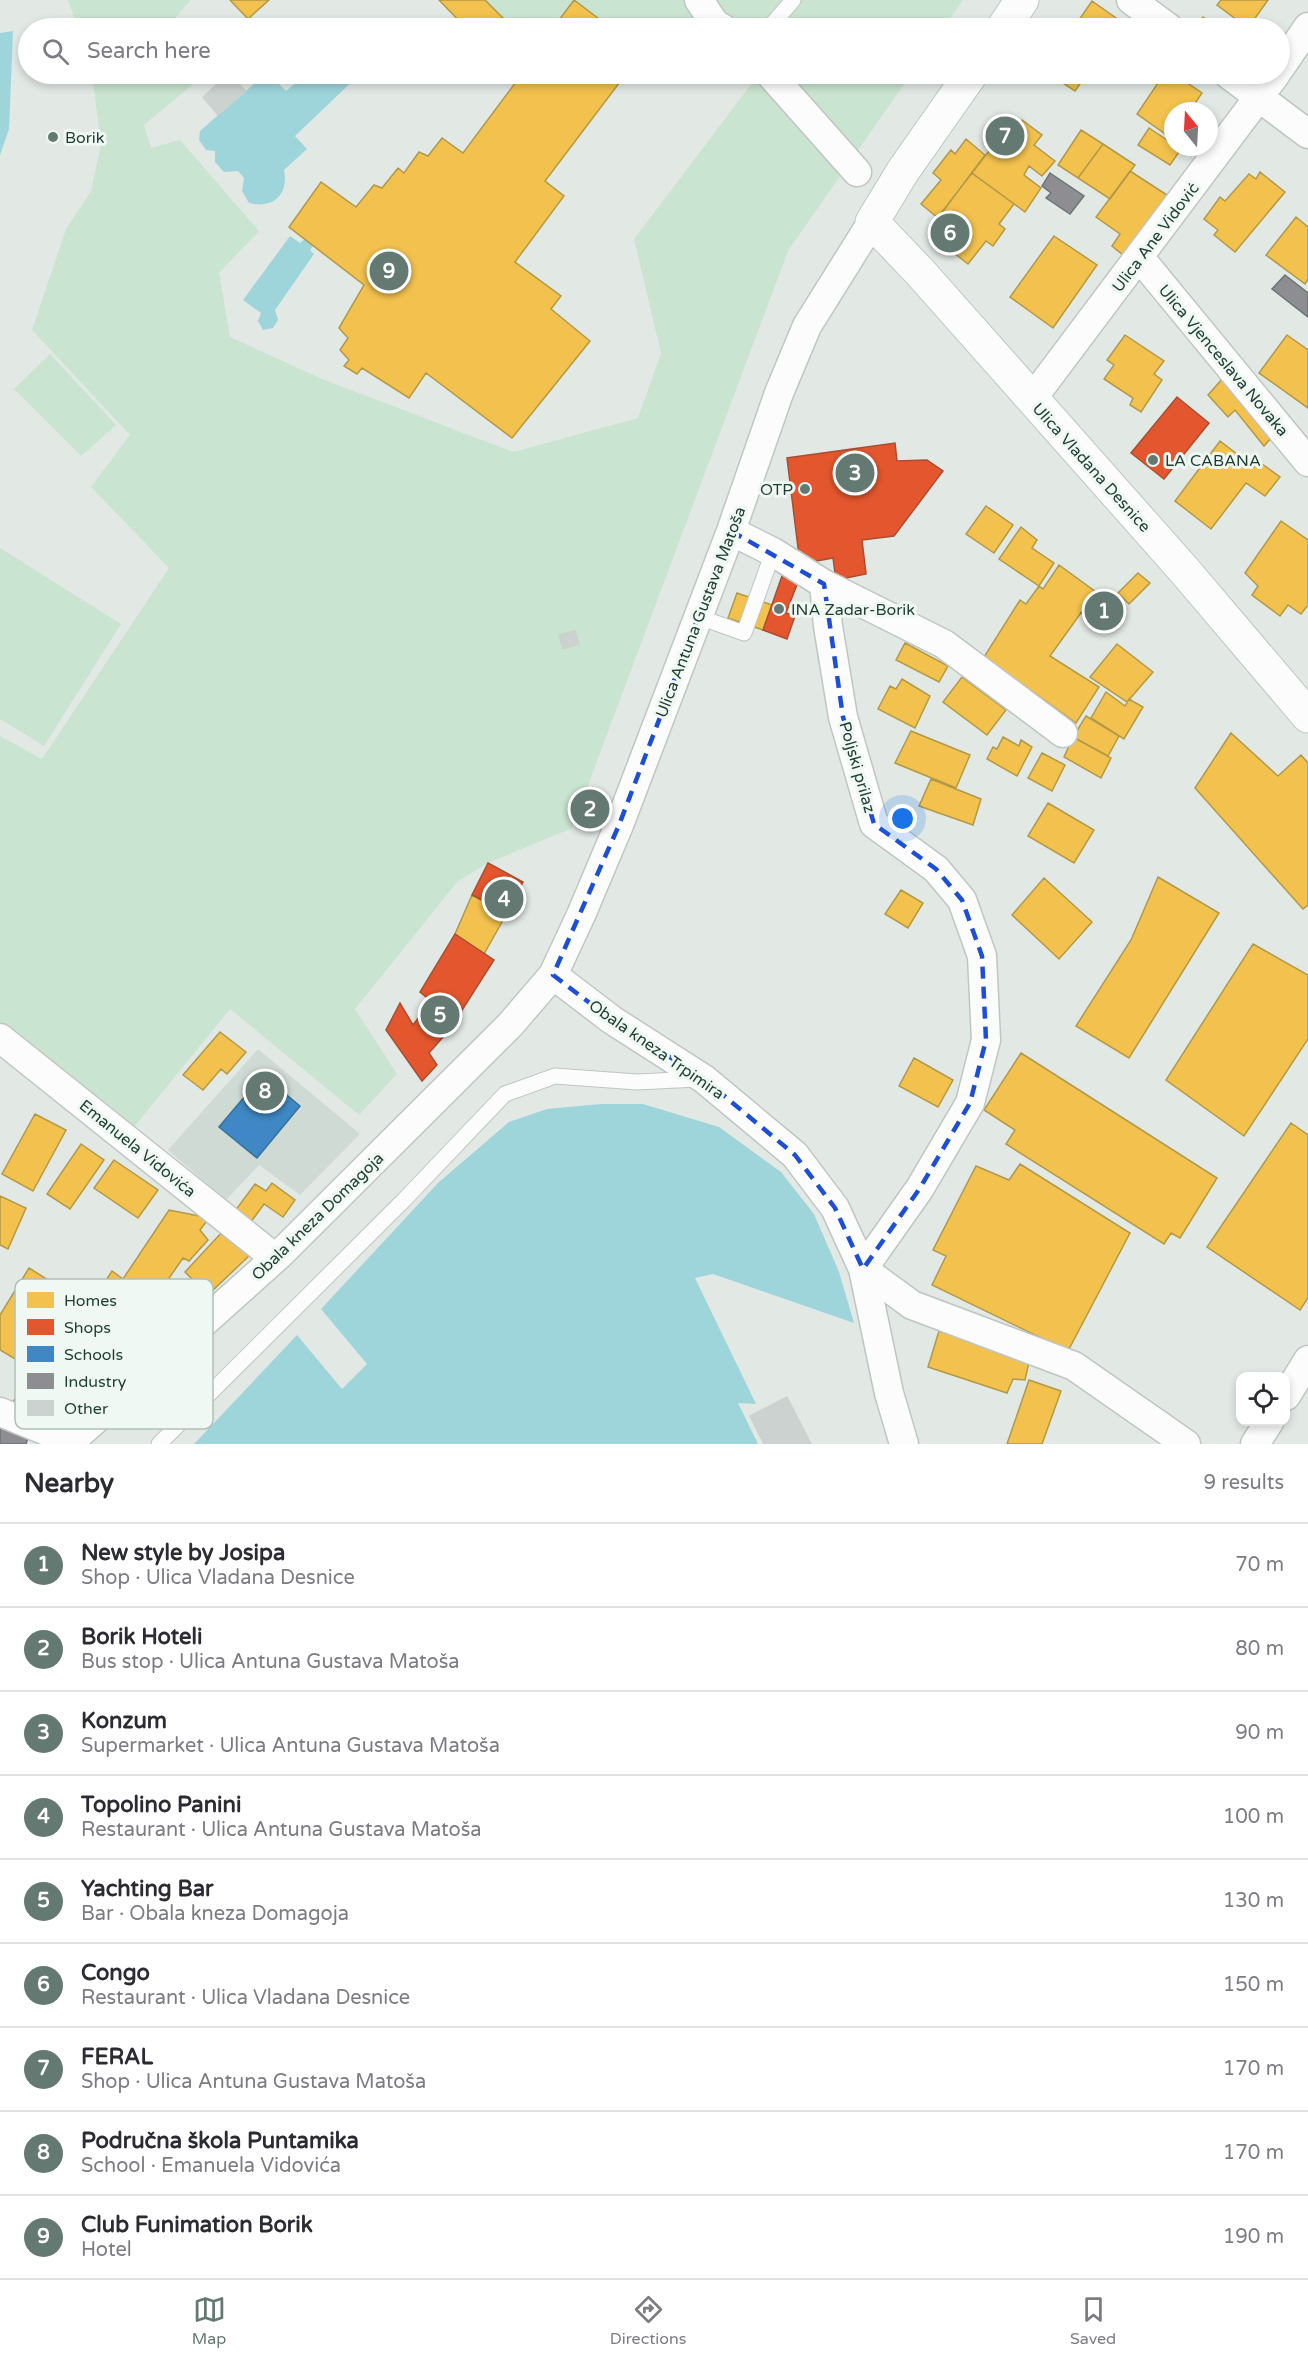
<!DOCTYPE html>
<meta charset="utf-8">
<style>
:root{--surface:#fff;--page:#f7f7f7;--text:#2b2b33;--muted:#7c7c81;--line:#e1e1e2;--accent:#637971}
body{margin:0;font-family:"Varela Round",sans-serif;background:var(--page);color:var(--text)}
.controls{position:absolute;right:18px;bottom:18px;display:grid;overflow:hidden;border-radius:12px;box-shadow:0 3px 9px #0003}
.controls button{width:54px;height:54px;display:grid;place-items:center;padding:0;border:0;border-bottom:2px solid var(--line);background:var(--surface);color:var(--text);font:30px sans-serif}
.compass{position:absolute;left:1164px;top:102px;width:54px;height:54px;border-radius:50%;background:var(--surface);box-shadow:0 3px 9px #0003;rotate:342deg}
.you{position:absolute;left:903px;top:819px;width:21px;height:21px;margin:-15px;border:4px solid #fff;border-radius:50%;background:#1a73e8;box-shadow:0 0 0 9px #1a73e833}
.badge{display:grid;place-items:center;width:39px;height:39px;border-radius:50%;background:var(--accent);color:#fff;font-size:20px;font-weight:700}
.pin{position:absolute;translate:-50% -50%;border:3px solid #fff;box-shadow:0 2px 6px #0006}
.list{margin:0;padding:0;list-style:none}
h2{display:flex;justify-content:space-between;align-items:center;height:78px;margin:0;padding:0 24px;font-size:26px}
h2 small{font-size:20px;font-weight:400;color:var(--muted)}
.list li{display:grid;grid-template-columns:39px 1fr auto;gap:18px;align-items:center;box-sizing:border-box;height:84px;padding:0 24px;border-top:2px solid var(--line)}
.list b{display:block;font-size:22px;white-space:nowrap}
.list p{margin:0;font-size:20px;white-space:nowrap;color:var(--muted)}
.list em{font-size:20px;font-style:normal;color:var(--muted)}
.icon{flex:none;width:33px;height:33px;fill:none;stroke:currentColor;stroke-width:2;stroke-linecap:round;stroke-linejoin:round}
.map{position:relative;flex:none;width:1308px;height:1444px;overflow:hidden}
.search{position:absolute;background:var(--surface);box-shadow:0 3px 9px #0003;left:18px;right:18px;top:18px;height:66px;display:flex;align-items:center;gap:15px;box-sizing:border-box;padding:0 21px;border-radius:33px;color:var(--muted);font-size:22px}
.sheet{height:834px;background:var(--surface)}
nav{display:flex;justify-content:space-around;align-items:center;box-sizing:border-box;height:84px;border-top:2px solid var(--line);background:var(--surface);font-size:16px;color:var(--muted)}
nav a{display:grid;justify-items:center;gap:3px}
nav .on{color:var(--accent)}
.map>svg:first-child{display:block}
.built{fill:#cfdad5}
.green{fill:#c9e4d0}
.water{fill:#9ed5da}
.homes{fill:#f2c14e;stroke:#b29946;stroke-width:1.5}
.shops{fill:#e4572e;stroke:#a94f30;stroke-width:1.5}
.schools{fill:#3f88c5;stroke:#357299;stroke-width:1.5}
.industry{fill:#8d8d92;stroke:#6c7576;stroke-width:1.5}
.building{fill:#ccd2cf;stroke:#cbd2ce;stroke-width:1.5}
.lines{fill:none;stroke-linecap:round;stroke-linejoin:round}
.lane-casing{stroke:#bfc6c2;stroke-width:17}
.street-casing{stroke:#bfc6c2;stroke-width:31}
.secondary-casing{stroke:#bdc6c2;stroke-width:35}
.lane{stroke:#fbfcfb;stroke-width:15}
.street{stroke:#fbfcfb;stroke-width:28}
.secondary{stroke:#fbfcfb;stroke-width:33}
.marked{fill:none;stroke:#1d4ed8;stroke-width:4.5;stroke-dasharray:12 8;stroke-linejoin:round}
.poi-dot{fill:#637971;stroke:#eff8f3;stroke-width:2}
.labels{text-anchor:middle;stroke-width:6;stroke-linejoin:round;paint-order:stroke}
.poi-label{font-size:16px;fill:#1e3d33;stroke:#eff8f3;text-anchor:start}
.street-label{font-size:16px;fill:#1e3d33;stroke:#eff8f3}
.key{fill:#eff8f3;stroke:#b0c0b9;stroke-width:1.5}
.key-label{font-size:16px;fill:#1e3d33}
</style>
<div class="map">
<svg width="1308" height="1444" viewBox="0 0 1308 1444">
<rect width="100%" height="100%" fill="#e2e9e5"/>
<path class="built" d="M258 1049 360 1134 300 1195 259 1165 226 1200 168 1150Z"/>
<path class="green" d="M68 0H191L166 28H78Z
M485 0H963L943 28H611L574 1 553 28H513Z
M92 74H191L197 81 144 125 151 148 180 140 259 231 219 273 230 337 322 379 513 452 638 418 661 353 634 239 759 74H911L788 251 572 828 488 863 458 881 355 1009 397 1074 359 1115 230 1009 125 1138 0 1038V736L42 759 169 568 91 487 130 435 32 330 66 229 91 191 101 145Z
M50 354 116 425 81 456 14 389Z
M0 548 121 624 44 746 0 719Z"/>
<path class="water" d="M13 31 9 129 0 155V33Z
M265 74H269L286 91 306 74H360L295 136 307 149 284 170C289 195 273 209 249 203L242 191 244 178 238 171 224 172 215 162V151L206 150 199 140 200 131Z
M290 236 300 243 305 239 313 246 310 250 314 254 275 310 278 320 273 328 263 330 258 321 261 313 243 300Z
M600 1104H643L719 1127 781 1172 814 1214 839 1272 854 1323 713 1274 695 1278 756 1404 738 1403 758 1444H194L297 1335 342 1389 367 1364 321 1309 438 1183 509 1122 547 1109Z"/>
<path class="homes" d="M230 0H269L248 19Z
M439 0H485L513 28H466Z
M574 0 611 28H553Z
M1221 0H1268L1248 28 1217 5Z
M1092 1 1116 18 1111 27 1113 28H1067L1073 20 1077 23Z
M1203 17 1219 28H1195Z
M513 74H626L545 181 564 196 515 262 561 296 551 309 590 341 512 438 426 373 409 398 362 368 357 374 344 366 349 360 340 350 348 338 339 328 364 285 289 227 321 182 356 207 374 185 382 188 398 168 404 173 419 152 428 156 442 138 463 153 519 78Z
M1049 74H1087L1075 91Z
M1164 74H1174L1202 93 1190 111H1173V135L1171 138 1137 114Z
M1022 120 1042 135 1034 145 1055 161 1042 176 1029 166 1024 175 1041 188 1025 212 972 173 1009 125 1016 130Z
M1149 128 1173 144V147L1181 149 1170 165 1138 145Z
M1081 130 1103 144 1078 178 1058 165Z
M966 139 985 155 938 218 921 204 941 180 933 173 951 150 955 154Z
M1103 144 1135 165 1110 199 1078 178Z
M1130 171 1167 195 1123 255 1112 246 1120 234 1096 217Z
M1260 172 1285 192 1235 252 1214 235 1218 230 1204 219 1220 197 1225 201 1249 174 1256 179Z
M972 173 1014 204 999 224 1005 229 993 246 986 241 968 264 945 246 949 240 931 226Z
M1296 217 1308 227V279L1305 284 1266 255Z
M1054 236 1097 265 1053 328 1010 297Z
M1125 335 1164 361 1154 374 1162 380 1141 412 1130 405 1133 398 1104 379 1114 365 1107 360Z
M1287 335 1308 350V408L1259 373Z
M1224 377 1274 435 1264 446 1235 410 1228 417 1208 395Z
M1220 441 1254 467 1258 461 1280 477 1265 496 1246 483 1211 529 1175 501Z
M986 506 1013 525 994 553 966 534Z
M1281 521 1308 540V605L1301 614 1288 605 1280 616 1252 595 1258 586 1245 573Z
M1021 527 1037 540 1032 548 1054 563 1039 586 999 559Z
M1059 565 1096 592 1050 656 1099 687 1076 723 984 657 1020 600 1026 604 1039 586 1043 589Z
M1138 573 1150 583 1129 604 1118 593Z
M737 593 772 605 763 630 728 618Z
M905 643 948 666 939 682 896 660Z
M1117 644 1153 672 1127 702 1090 677Z
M962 677 1006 710 987 735 943 702Z
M902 679 930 696 915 728 878 709 890 686 896 689Z
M1106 692 1125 706 1129 699 1143 707 1124 739 1091 718Z
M1086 716 1119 736 1108 756 1073 737Z
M911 731 970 755 956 788 895 763Z
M1231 733 1278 776 1301 755 1308 763V905L1303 909 1195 788Z
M1003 737 1019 746 1021 740 1032 747 1017 776 987 759 993 747 997 749Z
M1073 737 1111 758 1101 778 1064 757Z
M1042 753 1065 765 1052 791 1028 778Z
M931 779 981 799 973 825 919 806Z
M1048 803 1094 830 1074 863 1028 836Z
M1158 877 1219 913 1129 1058 1076 1026 1131 940Z
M1044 878 1092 922 1059 959 1012 915Z
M901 890 923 903 908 928 885 914Z
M472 895 507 913 484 954 455 934Z
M1253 944 1308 975V1039L1244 1136 1166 1080Z
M220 1032 246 1052 227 1074 221 1069 203 1090 183 1075Z
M1021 1053 1217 1178 1180 1238 1171 1233 1164 1244 1006 1144 1015 1130 984 1110Z
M914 1058 953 1080 938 1107 899 1086Z
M35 1114 66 1130 33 1191 2 1174Z
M1291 1123 1308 1135V1298L1300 1310 1207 1247Z
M81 1144 104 1160 70 1209 47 1194Z
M114 1160 158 1190 138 1218 94 1188Z
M1020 1164 1130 1233 1068 1351 932 1285 946 1256 933 1250 976 1166 1009 1180Z
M272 1183 295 1200 283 1217 264 1204 251 1222 235 1211 255 1184 266 1191Z
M0 1196 26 1208 8 1249 0 1245Z
M169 1210 209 1218 200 1230 208 1240 189 1261 183 1258 156 1297 168 1307 149 1336 93 1300 112 1271 123 1279Z
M223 1231 251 1254 191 1311 176 1297 193 1280 185 1272Z
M29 1268 69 1293 25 1365 0 1350V1315Z
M939 1331 1030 1358 1025 1380 1013 1379 1007 1393 928 1367Z
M1029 1380 1061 1391 1042 1444H1007Z
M22 1386 70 1408 59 1427 12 1404Z"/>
<path class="shops" d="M1177 397 1209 423 1164 479 1131 453Z
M895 443 897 461 927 460 943 471 894 536 862 540 866 574 836 580 833 558 800 564 787 458Z
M782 576 798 582 786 613 795 616 787 639 763 630Z
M1096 592 1123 610 1108 629 1081 613Z
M488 863 523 882 507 913 472 895Z
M455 934 494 960 450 1029 429 1053 437 1065 422 1081 386 1030 400 1003 413 1025 431 1001 420 992Z"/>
<path class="schools" d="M263 1075 300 1106 257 1158 219 1127Z"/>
<path class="industry" d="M1135 11 1155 28H1123Z
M1050 173 1084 196 1070 214 1046 198 1051 193 1042 186Z
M1285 275 1308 293V317L1272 289Z
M0 1423 29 1434 26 1444H0Z"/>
<path class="building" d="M228 74 246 91 218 115 203 97Z
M575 631 579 644 563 649 559 635Z
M787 1397 811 1444H764L750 1416Z"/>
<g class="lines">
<defs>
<path id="lane" d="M769 28 793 0
M699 617 744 633 773 552
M159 1444 404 1200 505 1094 555 1076 637 1082 698 1079"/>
<path id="street" d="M699 0 715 24 722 28
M1131 0 1169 28
M1280 68 1308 27
M770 74 857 172
M1228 74 1308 134
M1140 258 1308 462
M1032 399 1276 74
M731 531 773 552 824 584 944 644 1063 733
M824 584 828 626 843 717 874 824 936 869 962 900 982 956 986 1040 970 1103 920 1188 863 1269 912 1305 1074 1366 1186 1444
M553 975 612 1020 704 1079 795 1155 835 1208 863 1269 889 1393 904 1444
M0 1038 275 1258
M1286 1396 1308 1360
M0 1412 71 1441
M68 1444 279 1255 510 1025 553 975 581 915 619 825 731 531 779 393 807 326 872 222
M1255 1444 1269 1422"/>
<path id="secondary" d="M1003 28 1022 0
M971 74 903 171 872 222 919 271 1184 570 1308 716"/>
</defs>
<use href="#lane" class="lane-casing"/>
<use href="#street" class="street-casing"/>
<use href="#secondary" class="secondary-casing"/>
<use href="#lane" class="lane"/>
<use href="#street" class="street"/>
<use href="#secondary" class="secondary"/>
</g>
<path class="marked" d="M731 531 824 584 843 717 874 824 936 869 962 900 982 956 986 1040 970 1103 920 1188 863 1269 835 1208 795 1155 704 1079 612 1020 553 975 619 825Z"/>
<g class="poi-dot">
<circle cx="53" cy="137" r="6"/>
<circle cx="1153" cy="460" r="6"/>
<circle cx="805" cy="489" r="6"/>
<circle cx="779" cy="609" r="6"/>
</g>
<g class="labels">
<g class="poi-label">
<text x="65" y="143">Borik</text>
<text x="1165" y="466">LA CABANA</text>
<text x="793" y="495" text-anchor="end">OTP</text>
<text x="791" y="615">INA Zadar-Borik</text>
</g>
<g class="street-label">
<text transform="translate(1155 237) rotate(-53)" y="6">Ulica Ane Vidović</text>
<text transform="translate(1224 360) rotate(50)" y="6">Ulica Vjenceslava Novaka</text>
<text transform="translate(1092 467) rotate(48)" y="6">Ulica Vladana Desnice</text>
<text transform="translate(700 612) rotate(-69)" y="6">Ulica Antuna Gustava Matoša</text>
<text transform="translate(858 767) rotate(74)" y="6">Poljski prilaz</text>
<text transform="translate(657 1049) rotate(35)" y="6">Obala kneza Trpimira</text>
<text transform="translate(138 1148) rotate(39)" y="6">Emanuela Vidovića</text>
<text transform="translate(317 1216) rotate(-44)" y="6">Obala kneza Domagoja</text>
</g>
</g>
<rect x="15" y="1279" width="198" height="150" rx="9" class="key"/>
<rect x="27" y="1292" width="27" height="16" fill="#f2c14e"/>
<rect x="27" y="1319" width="27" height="16" fill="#e4572e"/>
<rect x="27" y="1346" width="27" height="16" fill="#3f88c5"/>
<rect x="27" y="1373" width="27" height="16" fill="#8d8d92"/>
<rect x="27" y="1400" width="27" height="16" fill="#ccd2cf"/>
<g class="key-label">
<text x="64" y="1306">Homes</text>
<text x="64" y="1333">Shops</text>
<text x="64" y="1360">Schools</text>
<text x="64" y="1387">Industry</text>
<text x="64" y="1414">Other</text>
</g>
</svg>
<div class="controls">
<button><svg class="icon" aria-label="locate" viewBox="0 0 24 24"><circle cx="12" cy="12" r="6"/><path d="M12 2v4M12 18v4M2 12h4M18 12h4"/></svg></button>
</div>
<svg class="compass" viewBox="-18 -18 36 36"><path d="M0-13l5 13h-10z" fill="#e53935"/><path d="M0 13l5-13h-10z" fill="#7c7c81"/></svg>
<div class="you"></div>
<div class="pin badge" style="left:1104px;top:611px">1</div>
<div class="pin badge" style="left:590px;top:809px">2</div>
<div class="pin badge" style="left:855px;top:473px">3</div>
<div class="pin badge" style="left:504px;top:899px">4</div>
<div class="pin badge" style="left:440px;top:1015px">5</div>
<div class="pin badge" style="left:950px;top:233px">6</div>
<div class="pin badge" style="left:1005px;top:136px">7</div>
<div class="pin badge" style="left:265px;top:1091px">8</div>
<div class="pin badge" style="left:389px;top:271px">9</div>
<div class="search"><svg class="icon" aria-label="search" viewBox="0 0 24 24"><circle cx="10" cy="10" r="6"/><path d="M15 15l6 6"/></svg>Search here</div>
</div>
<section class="sheet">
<h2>Nearby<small>9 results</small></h2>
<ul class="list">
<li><span class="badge">1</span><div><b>New style by Josipa</b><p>Shop · Ulica Vladana Desnice</p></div><em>70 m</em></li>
<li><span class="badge">2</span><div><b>Borik Hoteli</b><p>Bus stop · Ulica Antuna Gustava Matoša</p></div><em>80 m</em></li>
<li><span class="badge">3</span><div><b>Konzum</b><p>Supermarket · Ulica Antuna Gustava Matoša</p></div><em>90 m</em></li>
<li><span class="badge">4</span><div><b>Topolino Panini</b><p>Restaurant · Ulica Antuna Gustava Matoša</p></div><em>100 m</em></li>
<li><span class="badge">5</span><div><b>Yachting Bar</b><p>Bar · Obala kneza Domagoja</p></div><em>130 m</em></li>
<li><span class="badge">6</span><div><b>Congo</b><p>Restaurant · Ulica Vladana Desnice</p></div><em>150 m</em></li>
<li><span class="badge">7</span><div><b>FERAL</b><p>Shop · Ulica Antuna Gustava Matoša</p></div><em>170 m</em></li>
<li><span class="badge">8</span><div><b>Područna škola Puntamika</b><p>School · Emanuela Vidovića</p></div><em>170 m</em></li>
<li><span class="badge">9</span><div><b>Club Funimation Borik</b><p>Hotel</p></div><em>190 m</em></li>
</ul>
</section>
<nav>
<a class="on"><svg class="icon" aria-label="map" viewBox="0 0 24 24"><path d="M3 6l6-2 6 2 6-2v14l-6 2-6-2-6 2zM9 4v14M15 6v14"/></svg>Map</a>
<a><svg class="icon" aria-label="directions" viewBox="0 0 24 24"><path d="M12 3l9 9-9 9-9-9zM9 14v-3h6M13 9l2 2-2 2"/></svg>Directions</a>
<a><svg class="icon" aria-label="saved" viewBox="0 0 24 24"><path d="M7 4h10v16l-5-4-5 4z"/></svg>Saved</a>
</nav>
